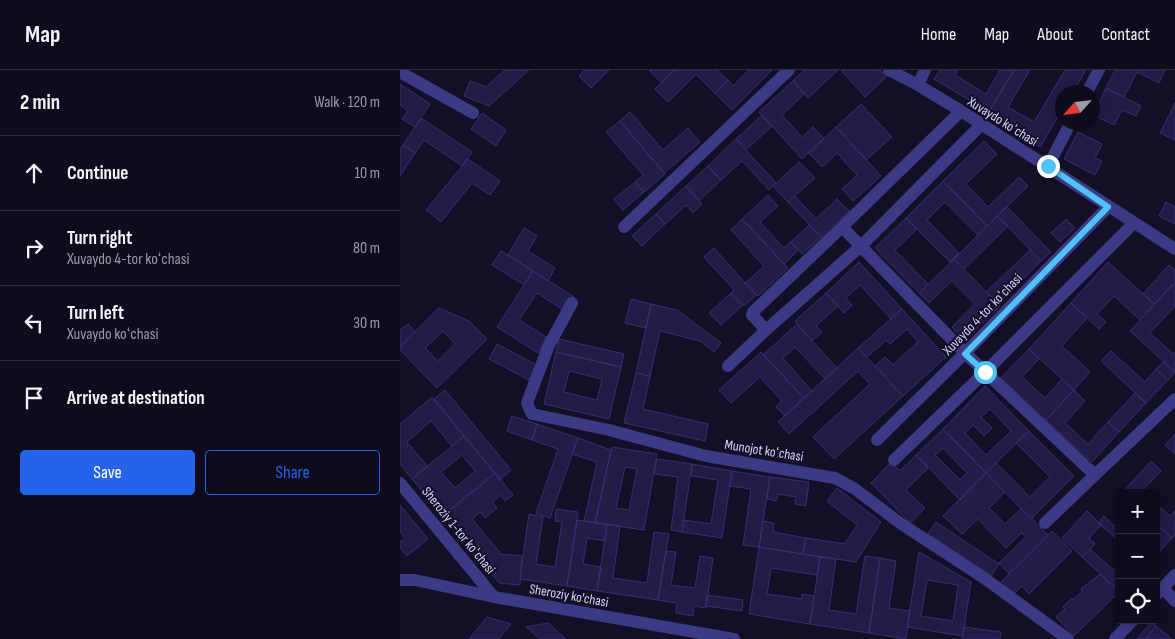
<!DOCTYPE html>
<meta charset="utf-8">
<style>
:root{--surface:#0e0b1c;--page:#171425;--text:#f1f3f6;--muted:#9b9ba3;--line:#2e2b3b;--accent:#2563eb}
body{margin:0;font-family:"Sofia Sans Condensed",sans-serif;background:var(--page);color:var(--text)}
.controls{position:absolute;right:15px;bottom:15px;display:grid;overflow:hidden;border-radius:5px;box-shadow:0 2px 8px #0003}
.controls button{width:45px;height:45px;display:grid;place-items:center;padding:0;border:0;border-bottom:1px solid var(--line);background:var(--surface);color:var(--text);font:25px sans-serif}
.compass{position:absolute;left:655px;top:15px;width:45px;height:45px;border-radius:50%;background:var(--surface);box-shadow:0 2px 8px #0003;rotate:243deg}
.stop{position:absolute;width:15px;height:15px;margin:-11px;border:4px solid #4fc3f7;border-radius:50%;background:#fff}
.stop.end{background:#4fc3f7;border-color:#fff;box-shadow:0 1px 5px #0008}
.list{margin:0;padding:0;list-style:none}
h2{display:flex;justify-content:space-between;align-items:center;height:65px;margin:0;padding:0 20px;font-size:21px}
h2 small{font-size:16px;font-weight:400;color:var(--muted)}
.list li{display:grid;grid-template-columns:32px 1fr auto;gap:15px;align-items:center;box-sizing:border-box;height:75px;padding:0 20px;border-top:1px solid var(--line)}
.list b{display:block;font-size:19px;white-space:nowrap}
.list p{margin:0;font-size:16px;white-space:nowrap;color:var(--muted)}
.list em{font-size:16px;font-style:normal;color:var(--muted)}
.actions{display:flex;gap:10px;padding:15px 20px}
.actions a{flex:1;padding:11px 0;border:1px solid var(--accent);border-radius:5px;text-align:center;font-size:18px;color:var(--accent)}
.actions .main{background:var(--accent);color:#fff}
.icon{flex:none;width:28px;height:28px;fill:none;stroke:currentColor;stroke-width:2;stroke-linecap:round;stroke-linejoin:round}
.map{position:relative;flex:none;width:775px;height:569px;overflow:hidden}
header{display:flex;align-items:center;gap:30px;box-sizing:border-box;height:70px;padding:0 25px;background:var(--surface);border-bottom:1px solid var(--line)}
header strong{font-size:24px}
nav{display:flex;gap:28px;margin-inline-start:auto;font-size:18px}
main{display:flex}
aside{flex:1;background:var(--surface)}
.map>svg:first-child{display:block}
.building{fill:#241b47;stroke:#3b2d73;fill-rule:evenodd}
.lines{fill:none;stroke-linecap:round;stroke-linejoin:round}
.minor{stroke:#3d3a85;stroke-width:12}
.route{stroke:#4fc3f7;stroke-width:6}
.labels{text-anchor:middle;stroke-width:4;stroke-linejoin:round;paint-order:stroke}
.street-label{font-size:14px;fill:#d9d4ff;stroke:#130f26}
</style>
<header>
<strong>Map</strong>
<nav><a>Home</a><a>Map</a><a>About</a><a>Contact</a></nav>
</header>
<main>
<aside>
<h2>2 min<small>Walk · 120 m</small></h2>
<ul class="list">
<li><svg class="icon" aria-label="ahead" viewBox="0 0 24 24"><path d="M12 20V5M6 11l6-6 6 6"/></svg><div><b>Continue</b></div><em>10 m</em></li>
<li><svg class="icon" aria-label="right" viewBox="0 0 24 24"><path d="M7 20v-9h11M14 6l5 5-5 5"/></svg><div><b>Turn right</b><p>Xuvaydo 4-tor koʻchasi</p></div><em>80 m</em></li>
<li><svg class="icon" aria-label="left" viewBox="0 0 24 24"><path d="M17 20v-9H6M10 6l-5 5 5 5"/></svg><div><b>Turn left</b><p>Xuvaydo koʻchasi</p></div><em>30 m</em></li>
<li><svg class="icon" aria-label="arrive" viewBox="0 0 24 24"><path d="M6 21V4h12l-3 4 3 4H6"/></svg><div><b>Arrive at destination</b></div></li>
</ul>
<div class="actions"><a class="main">Save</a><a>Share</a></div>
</aside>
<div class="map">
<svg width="775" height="569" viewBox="0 0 775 569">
<rect width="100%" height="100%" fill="#130f26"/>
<path class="building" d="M105 0H129L89 36 64 26 70 11 86 17Z
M185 0H209L191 18 179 6Z
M249 0H274L262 13Z
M274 0H317L328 10 315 23 296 4 268 32 255 19Z
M349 0H372L332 40 315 23 328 10 333 16Z
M404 0H438L408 28 393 11Z
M441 0H479L487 6 465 27Z
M540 0H558L555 5 586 24 600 0H614L589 42 534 9Z
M614 0H630L608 37 634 52 665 0H686L673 22H662V40L640 77 587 45Z
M715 0H765L759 13 737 2 724 27 706 18Z
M393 11 404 24 382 45 402 67 413 57 424 69 402 89 359 42Z
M0 14 30 34 15 57 2 49 8 41 0 35Z
M706 18 741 36 736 46 722 40 714 55 693 45Z
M775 33V70L760 63Z
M461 34 492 67 466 90 436 57Z
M230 42 263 80 288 58 300 72 264 103 220 51Z
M82 43 106 60 96 76 71 59Z
M362 45 372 56 346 80 336 69Z
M21 48 72 82 62 96 24 70 15 83 3 75Z
M220 51 265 104 244 122 235 112 243 105 206 62Z
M436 57 481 106 453 131 442 119 457 105 437 83 422 97 409 83Z
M678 62 702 74 695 88 702 91 695 105 664 89Z
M336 69 376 113 369 120 342 91 321 110 308 96Z
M584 71 597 84 566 114 588 137 619 107 628 116 587 156 543 111Z
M3 75 15 83 0 106V79Z
M68 89 100 111 90 125 72 113 41 152 26 140Z
M399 92 415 108 388 132 373 116Z
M308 96 321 110 299 131 286 116Z
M543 111 587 156 578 165 545 132 527 150 559 183 550 192 506 148Z
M235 112 244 122 223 140 214 129Z
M286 116 302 134 293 143 286 135 265 154 256 144Z
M368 125 378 136 360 152 384 178 391 172 398 180 384 194 342 149Z
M395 126 416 149 437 129 449 141 421 167 388 132Z
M766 132 775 137V154L759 146Z
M607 137 651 182 641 191 597 146Z
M256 144 265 154 242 176 232 166Z
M597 146 608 156 564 199 554 189Z
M506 148 517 159 495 180 528 214 519 223 475 178Z
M342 149 388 198 358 226 345 213 364 196 331 160Z
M666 149 675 158 660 172 651 163Z
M409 155 421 167 402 184 391 172Z
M124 158 137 166 128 181 155 198 148 211 108 185Z
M314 178 356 225 344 236 331 223 334 220 304 187Z
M630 180 641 191 598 234 586 222Z
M101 181 133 201 124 215 92 195Z
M554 189 600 236 565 270 552 257 575 234 552 211 529 233 519 223Z
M459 192 502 239 491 249 460 215 446 228 452 235 444 243 426 223Z
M708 192 754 234 740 250 714 226 697 244 706 252 699 259 671 233Z
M769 195 775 200V212L754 234 743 224Z
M133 201 174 227 165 241 137 223 119 250 148 268 138 283 97 257Z
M775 212V236L750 263 773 284 775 282V302L730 261Z
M331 223 343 235 321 255 309 243Z
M426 223 438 236 416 256 422 262 412 271 395 251Z
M231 229 251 234 246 258 225 253Z
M671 233 687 248 662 276 690 302 674 320 629 279Z
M251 234 277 240 321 273 314 282 300 271 260 261 250 306 236 303Z
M39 238 69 251 87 269 37 318 0 280V277ZM43 261 55 274 38 291 25 278Z
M502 239 546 287 503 326 475 296 485 287 493 295 518 272 507 259 490 274 486 270 467 287 458 278Z
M8 254 15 262 0 277V260Z
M397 254 437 298 425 309 395 277 383 288 412 321 404 328 363 285Z
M159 269 224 284 221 297 156 282Z
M97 274 137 295 129 310 89 289Z
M458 278 503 326 434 389 413 367 470 314 458 301 389 364 378 352Z
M629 279 639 289 622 307 645 328 662 309 674 320 646 350 601 308Z
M711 281 745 312 756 299 768 310 746 333 701 291Z
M156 282 221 297 209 349 144 334ZM169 301 202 309 197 330 164 322Z
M361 282 404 328 385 346 376 337 382 331 360 307 331 333 319 320Z
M763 292 775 302 768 310 756 299Z
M236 303 250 306 243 339 308 354 305 371 224 353Z
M585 316 629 361 586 403 543 359ZM590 339 611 361 586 385 565 363 573 355 584 366 592 358 581 347Z
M45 320 111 400 100 410 34 329Z
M674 320 685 331 665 353 688 374 708 352 719 362 692 392 646 350Z
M735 323 746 333 719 362 708 352Z
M32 327 64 366 52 376 31 351 7 372 27 396 12 409 0 394V354Z
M112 346 137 354 132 370 107 361Z
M137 354 178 368 150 448 136 443 158 379 132 370Z
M543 359 586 403 560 430 516 385ZM543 378 567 403 560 410 535 385Z
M629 361 674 406 631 449 586 403 596 393 630 427 650 407 616 373Z
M775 364V384L765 375Z
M64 366 95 403 43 446 12 409ZM62 385 75 401 55 418 41 402Z
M178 368 211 380 195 453 184 451 197 392 172 384Z
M212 377 257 384 244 460 195 453ZM225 397 237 399 229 440 216 438Z
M516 385 528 398 506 420 525 438 510 453 471 413 491 392 500 401Z
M257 389 292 394 282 462 271 460 278 407 254 404Z
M751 391 761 401 742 421 744 423H724L723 422Z
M292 394 332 401 322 468 282 462 284 450 311 454 318 410 291 406Z
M332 401 370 407 359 477 343 475 351 419 330 416Z
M95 403 113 425 105 431 101 425 92 432 97 438 85 448 80 442 72 449 101 484 122 486 120 515 99 513 43 446Z
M586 403 605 422 589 438 605 454 622 438 648 465 609 504 599 493 626 467 621 463 606 478 578 449 562 464 543 446Z
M370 407 409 412 406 436 395 434 396 427 378 424 376 431 367 429Z
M437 418 481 452 456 492 403 484 406 468 445 474 457 455 427 431Z
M756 434 770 446 775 441V465L772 468 756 453Z
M0 435 28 469 7 486 0 478V472L5 468 0 462Z
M156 439 178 442 167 516 120 509 129 444 143 447 136 494 155 497 162 452 155 451Z
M687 441 701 455 689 468 695 474 682 487 662 468Z
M704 446 719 460V471L698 453Z
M177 450 207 454 205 471 187 468 183 494 201 497 197 521 167 516Z
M363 451 374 453 373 462 406 468 403 484 359 477Z
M536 452 599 494 591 506 528 464Z
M207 454 220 456 213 508 247 513 254 462 269 464 258 530 197 521Z
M761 458 772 468 756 485V463Z
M652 461 672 481 629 524 622 516 612 526 599 514Z
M359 477 420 487 417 505 371 498 367 524 402 529V524L414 526 410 554 349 544Z
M690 479 718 504 719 503V521L682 487Z
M266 481 276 482 271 515 295 518 300 486 313 488 306 538 294 536 293 546 276 543 277 533 258 530Z
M519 482 571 512 563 566 507 557ZM527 510 558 515 553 551 521 546Z
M465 486 480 488 469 563 410 554 420 487 436 489 429 540 456 544Z
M480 488 496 491 489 538 510 541 506 569 469 563Z
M700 504 719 522 674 566 656 547 665 539 663 537 672 528 673 530 682 521 681 519Z
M307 525 343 530 342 541 306 536Z
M87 547 111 554 99 569H69Z
M751 552 756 556 746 569H737Z
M148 553 166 569H140L126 557Z
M756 556 772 569H746Z
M564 557 601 562 600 569H562Z"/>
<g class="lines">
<path class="minor" d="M489 0 518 15 561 41 775 179
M0 2 73 43
M518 15 525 0
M687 22 699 0
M648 96 671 52
M224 157 389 0
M442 157 561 41
M172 233 149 275 127 333 132 344 209 360 306 386 435 408 455 419 500 453 584 508 668 569
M366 260 352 245 353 242 442 157 565 283 695 405 775 329
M328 296 366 260 461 176 581 55
M477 370 565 283 708 137
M494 390 585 302 734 153
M0 413 94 527
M645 453 695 405
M0 510H15L94 527 334 569
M763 518 775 531
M756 525 775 505
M715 569 733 550"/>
</g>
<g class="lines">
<path class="route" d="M585 302 565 284 708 137 648 96"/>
</g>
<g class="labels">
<g class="street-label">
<text transform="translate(603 51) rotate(32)" y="5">Xuvaydo koʻchasi</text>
<text transform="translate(582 244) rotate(-46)" y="5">Xuvaydo 4-tor koʻchasi</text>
<text transform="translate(364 380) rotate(9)" y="5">Munojot koʻchasi</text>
<text transform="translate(59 460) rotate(51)" y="5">Sheroziy 1-tor koʻchasi</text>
<text transform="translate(169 525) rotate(10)" y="5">Sheroziy ko'chasi</text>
</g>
</g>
</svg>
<div class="controls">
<button>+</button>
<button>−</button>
<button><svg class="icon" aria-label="locate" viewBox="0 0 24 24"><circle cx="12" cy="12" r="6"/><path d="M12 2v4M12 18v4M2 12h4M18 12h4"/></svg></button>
</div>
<svg class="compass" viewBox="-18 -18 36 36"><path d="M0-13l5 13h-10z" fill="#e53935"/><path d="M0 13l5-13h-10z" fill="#9b9ba3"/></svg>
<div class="stop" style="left:585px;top:302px"></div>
<div class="stop end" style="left:648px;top:96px"></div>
</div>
</main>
